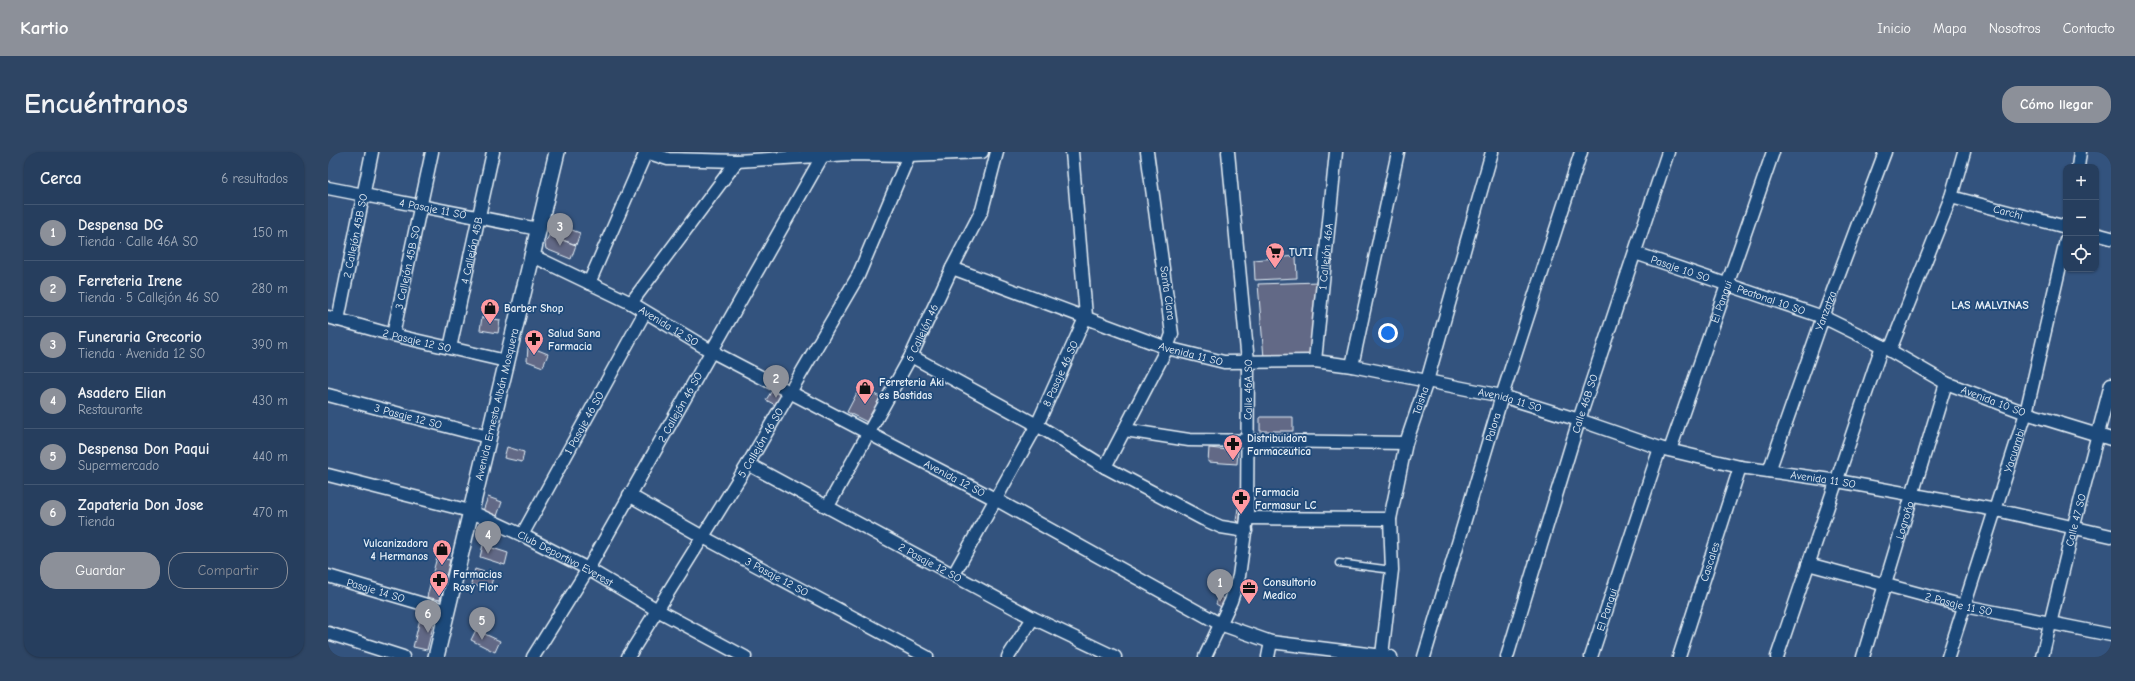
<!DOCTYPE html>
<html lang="es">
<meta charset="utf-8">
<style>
:root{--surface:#263e5e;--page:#2e4564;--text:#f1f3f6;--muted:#a4aebc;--line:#425773;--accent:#8c9099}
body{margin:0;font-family:"Comic Neue",sans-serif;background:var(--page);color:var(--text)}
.controls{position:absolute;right:12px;top:12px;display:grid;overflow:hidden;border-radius:8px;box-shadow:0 1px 3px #0004}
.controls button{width:36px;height:36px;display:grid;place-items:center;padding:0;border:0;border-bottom:1px solid var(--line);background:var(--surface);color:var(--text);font:20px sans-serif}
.you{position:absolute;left:1060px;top:181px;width:14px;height:14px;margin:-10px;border:3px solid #fff;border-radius:50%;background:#1a73e8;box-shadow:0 0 0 6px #1a73e833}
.badge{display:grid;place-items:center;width:26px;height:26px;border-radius:50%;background:var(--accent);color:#fff;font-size:13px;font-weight:700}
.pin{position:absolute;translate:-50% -33px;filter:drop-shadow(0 1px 2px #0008)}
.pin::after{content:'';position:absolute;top:21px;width:14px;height:12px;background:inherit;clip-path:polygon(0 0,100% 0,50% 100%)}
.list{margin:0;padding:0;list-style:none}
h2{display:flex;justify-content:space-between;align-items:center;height:52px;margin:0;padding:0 16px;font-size:17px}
h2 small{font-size:13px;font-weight:400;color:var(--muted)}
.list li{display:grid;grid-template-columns:26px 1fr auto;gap:12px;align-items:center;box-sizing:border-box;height:56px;padding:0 16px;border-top:1px solid var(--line)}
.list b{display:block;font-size:15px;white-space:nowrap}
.list p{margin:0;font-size:13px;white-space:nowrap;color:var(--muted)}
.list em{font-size:13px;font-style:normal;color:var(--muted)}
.actions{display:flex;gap:8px;padding:12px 16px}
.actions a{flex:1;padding:9px 0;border:1px solid var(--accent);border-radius:16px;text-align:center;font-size:14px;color:var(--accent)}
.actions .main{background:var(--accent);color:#fff}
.icon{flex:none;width:22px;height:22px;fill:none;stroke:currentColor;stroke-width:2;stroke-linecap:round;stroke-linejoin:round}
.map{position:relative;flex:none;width:1783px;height:505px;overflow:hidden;border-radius:16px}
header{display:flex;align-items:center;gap:24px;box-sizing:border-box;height:56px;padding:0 20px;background:var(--accent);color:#fff}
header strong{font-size:19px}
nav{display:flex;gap:22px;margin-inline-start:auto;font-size:14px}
.intro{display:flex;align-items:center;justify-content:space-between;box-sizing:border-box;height:96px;padding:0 24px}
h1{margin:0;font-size:28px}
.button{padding:10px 18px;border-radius:16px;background:var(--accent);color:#fff;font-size:14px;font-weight:700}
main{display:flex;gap:24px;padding:0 24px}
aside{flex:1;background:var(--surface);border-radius:16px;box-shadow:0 1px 3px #0004}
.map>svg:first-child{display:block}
.building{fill:#626986;stroke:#e8f1f8}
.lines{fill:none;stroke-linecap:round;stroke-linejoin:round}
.service-casing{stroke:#e8f1f8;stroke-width:9}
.minor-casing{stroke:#e8f1f8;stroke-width:15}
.tertiary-casing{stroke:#e8f1f8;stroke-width:18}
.service{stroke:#1f4a7a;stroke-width:6}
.minor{stroke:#1f4a7a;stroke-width:12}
.tertiary{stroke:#1f4a7a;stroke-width:15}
.labels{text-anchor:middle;stroke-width:3.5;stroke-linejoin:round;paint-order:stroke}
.street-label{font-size:11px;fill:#e8f1f8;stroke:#1f4a7a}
.poi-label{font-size:11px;font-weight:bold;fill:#e8f1f8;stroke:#1f4a7a;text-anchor:start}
.neighbourhood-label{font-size:12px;font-weight:bold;fill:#e8f1f8;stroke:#1f4a7a}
</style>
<header>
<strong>Kartio</strong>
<nav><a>Inicio</a><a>Mapa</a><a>Nosotros</a><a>Contacto</a></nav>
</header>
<div class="intro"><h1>Encuéntranos</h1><a class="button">Cómo llegar</a></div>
<main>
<aside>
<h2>Cerca<small>6 resultados</small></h2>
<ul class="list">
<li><span class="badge">1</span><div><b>Despensa DG</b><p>Tienda · Calle 46A SO</p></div><em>150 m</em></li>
<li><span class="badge">2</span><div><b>Ferreteria Irene</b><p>Tienda · 5 Callejón 46 SO</p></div><em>280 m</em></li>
<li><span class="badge">3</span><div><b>Funeraria Grecorio</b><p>Tienda · Avenida 12 SO</p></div><em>390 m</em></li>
<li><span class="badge">4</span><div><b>Asadero Elian</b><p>Restaurante</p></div><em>430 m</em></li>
<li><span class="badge">5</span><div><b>Despensa Don Paqui</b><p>Supermercado</p></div><em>440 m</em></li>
<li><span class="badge">6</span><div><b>Zapateria Don Jose</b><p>Tienda</p></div><em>470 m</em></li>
</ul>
<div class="actions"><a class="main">Guardar</a><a>Compartir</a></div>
</aside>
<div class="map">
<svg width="1783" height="505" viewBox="0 0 1783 505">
<rect width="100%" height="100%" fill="#33537e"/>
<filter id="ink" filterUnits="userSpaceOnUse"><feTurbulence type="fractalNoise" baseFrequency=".025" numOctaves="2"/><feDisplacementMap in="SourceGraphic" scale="8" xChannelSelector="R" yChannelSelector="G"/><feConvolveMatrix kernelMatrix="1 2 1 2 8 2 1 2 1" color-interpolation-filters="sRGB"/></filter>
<g filter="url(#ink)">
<path class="building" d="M225 71 252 81 248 93 221 83Z
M221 83 248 93 243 107 218 97 217 92Z
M968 104 969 126 927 128 926 108Z
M991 130 985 206H936L930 132Z
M154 165 172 168 170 181 152 178Z
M200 194 220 202 215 215 199 209Z
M532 235 554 246 541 271 519 260Z
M445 237 457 244 451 255 438 248Z
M932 265H965V279H932Z
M179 295 196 300 194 310 176 306Z
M881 296 910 299 909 312 880 310Z
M160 345 174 350 169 364 155 359Z
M910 356 918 358 917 372 908 369Z
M155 393 180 401 177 413 152 405Z
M109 405 122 408 118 424 105 420Z
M147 417 166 423 161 438 143 432Z
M105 420 118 424 112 448 99 445Z
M891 444 897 447 893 455 888 452Z
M92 467 106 470 99 498 85 495Z
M148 478 172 489 167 500 143 488Z"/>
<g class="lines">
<defs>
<path id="service" d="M1011 411 1064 418"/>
<g id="minor">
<path d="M318 0 340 7 409 9 522 2 581 3 654 0"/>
<path d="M1750 15 1752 0"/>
<path id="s1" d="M0 36 210 77"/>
<path id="s2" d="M1623 45 1738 75"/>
<path d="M1768 82 1783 86"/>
<path id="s3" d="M1307 101 1495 165 1554 194 1618 231 1698 261 1783 287"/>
<path id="s4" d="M203 103 303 151 383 199 667 347 892 472 943 490 1063 505"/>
<path id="s5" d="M624 116 839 196 896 210 987 209 1024 214 1174 244 1251 268 1332 296 1412 315 1510 329 1668 358 1783 384"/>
<path d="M261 131 318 0"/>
<path d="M303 151 409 9"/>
<path id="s6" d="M0 165 65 183 178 209"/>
<path id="s7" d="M10 168 44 0"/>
<path id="s8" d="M65 183 104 0"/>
<path id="s9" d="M122 196 165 0"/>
<path d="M1562 198 1623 45 1636 0"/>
<path d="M583 204 709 273 777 315 875 367 893 375 918 379"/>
<path id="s10" d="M987 209 1008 0"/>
<path d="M1024 214 1070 0"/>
<path id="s11" d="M0 243 160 285"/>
<path d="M797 278 861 288 1078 291"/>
<path id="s12" d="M1342 298 1445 0"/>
<path id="s13" d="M420 312 705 466 787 505"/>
<path d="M777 315 839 196 844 182 819 0"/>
<path id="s14" d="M1441 319 1495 165 1557 0"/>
<path id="s15" d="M0 323 142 359 194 383 260 417 331 459 417 505"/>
<path id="s16" d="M301 343 375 385 599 505"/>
<path id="s17" d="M500 354 583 204 624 116 654 58 669 0"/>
<path d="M919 366 1062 367"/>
<path id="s18" d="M194 383 317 160"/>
<path id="s19" d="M1480 412 1636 454 1783 483"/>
<path id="s20" d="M626 422 709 273 758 164 744 0"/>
<path id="s21" d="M0 424 119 459"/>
<path d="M0 481 75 505"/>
<path id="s22" d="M1054 503 1064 418 1062 367 1078 291 1099 229 1164 0"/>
<path id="s23" d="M205 505 260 417 495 3"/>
<path id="s24" d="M300 505 420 312 530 124 581 3"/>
<path d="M680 505 705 466"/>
<path id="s25" d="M877 505 903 449 911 424 919 366 920 210 900 0"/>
<path d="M940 505 943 490"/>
<path id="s26" d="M1096 505 1174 244 1253 0"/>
<path id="s27" d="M1179 505 1251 268 1340 0"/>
<path id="s28" d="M1263 505 1332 296"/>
<path id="s29" d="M1351 505 1412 315"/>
<path d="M1449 505 1554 194"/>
<path id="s30" d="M1535 505 1618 231"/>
<path id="s31" d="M1620 505 1698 261 1738 88"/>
<path id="s32" d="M1714 505 1745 377 1783 232"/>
</g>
<g id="tertiary">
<path id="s33" d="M108 505 229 0"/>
</g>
</defs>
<use href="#service" class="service-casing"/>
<use href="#minor" class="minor-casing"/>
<use href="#tertiary" class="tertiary-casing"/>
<use href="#service" class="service"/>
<use href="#minor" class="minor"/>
<use href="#tertiary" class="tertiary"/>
</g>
</g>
<defs>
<symbol id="supermarket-pin" viewBox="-11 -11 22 30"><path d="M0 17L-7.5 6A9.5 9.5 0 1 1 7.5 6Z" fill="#ff9aa2" stroke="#1f4a7a"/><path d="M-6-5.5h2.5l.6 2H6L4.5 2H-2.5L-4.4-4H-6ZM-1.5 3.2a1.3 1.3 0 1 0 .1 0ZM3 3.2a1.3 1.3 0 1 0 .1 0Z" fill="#111"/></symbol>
<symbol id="shop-pin" viewBox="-11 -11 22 30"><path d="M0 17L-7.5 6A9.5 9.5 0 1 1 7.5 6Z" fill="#ff9aa2" stroke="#1f4a7a"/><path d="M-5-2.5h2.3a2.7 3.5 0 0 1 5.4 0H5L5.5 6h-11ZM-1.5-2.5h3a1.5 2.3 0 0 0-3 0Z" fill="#111"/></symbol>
<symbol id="pharmacy-pin" viewBox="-11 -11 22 30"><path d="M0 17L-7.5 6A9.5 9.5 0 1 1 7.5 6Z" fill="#ff9aa2" stroke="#1f4a7a"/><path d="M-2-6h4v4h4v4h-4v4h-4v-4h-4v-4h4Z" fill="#111"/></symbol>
<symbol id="office-pin" viewBox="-11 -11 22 30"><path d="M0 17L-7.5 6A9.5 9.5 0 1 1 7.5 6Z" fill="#ff9aa2" stroke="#1f4a7a"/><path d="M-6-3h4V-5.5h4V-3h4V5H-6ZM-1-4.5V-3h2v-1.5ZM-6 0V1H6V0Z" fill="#111"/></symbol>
</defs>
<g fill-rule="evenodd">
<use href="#supermarket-pin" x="936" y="89" width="22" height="30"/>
<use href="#shop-pin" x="151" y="145" width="22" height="30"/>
<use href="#pharmacy-pin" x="195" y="176" width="22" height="30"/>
<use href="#shop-pin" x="526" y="225" width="22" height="30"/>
<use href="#pharmacy-pin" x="894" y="281" width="22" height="30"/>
<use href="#pharmacy-pin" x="902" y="335" width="22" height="30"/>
<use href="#shop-pin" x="103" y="386" width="22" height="30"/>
<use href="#pharmacy-pin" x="100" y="417" width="22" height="30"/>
<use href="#office-pin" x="910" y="425" width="22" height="30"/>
</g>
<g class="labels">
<g class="street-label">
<text dy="4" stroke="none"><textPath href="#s1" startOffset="107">4 Pasaje 11 SO</textPath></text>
<text dy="4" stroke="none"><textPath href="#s2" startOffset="59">Carchi</textPath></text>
<text dy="4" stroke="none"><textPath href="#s7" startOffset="86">2 Callejón 45B SO</textPath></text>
<text dy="4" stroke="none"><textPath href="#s9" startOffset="100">4 Callejón 45B</textPath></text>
<text dy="4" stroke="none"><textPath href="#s10" startOffset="105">1 Callejón 46A</textPath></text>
<text dy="4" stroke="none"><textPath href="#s8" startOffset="69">3 Callejón 45B SO</textPath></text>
<text dy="4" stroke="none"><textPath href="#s3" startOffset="48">Pasaje 10 SO</textPath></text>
<text transform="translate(840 141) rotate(82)" y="4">Santa Clara</text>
<text dy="4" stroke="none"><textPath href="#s3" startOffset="144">Peatonal 10 SO</textPath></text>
<text dy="4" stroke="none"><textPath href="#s12" startOffset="157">El Pangui</textPath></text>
<text dy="4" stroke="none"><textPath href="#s14" startOffset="170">Yanzatza</textPath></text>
<text dy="4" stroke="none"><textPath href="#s4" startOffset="155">Avenida 12 SO</textPath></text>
<text dy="4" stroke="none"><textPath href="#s17" startOffset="197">6 Callejón 46</textPath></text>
<text dy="4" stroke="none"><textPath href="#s6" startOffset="92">2 Pasaje 12 SO</textPath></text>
<text dy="4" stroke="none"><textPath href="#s5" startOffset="254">Avenida 11 SO</textPath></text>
<text dy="4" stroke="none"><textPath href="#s20" startOffset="227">8 Pasaje 46 SO</textPath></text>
<text dy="4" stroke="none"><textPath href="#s25" startOffset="275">Calle 46A SO</textPath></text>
<text dy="4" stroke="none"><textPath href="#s5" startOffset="578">Avenida 11 SO</textPath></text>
<text dy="4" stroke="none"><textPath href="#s3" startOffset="389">Avenida 10 SO</textPath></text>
<text dy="4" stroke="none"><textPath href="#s22" startOffset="259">Taisha</textPath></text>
<text dy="4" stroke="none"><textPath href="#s33" startOffset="260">Avenida Ernesto Albán Mosquera</textPath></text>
<text dy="4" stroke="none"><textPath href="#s27" startOffset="265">Calle 46B SO</textPath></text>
<text dy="4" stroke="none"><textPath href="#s23" startOffset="290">2 Callejón 46 SO</textPath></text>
<text dy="4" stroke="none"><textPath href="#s11" startOffset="83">3 Pasaje 12 SO</textPath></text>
<text dy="4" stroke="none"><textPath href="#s18" startOffset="128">1 Pasaje 46 SO</textPath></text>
<text dy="4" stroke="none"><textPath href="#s26" startOffset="240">Palora</textPath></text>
<text dy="4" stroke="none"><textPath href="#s24" startOffset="252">5 Callejón 46 SO</textPath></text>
<text dy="4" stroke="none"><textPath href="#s31" startOffset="217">Yacuambi</textPath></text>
<text dy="4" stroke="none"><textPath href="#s4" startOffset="479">Avenida 12 SO</textPath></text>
<text dy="4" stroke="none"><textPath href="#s5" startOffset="902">Avenida 11 SO</textPath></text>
<text dy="4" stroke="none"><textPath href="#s30" startOffset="143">Logroño</textPath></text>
<text dy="4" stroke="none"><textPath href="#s32" startOffset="141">Calle 47 SO</textPath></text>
<text dy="4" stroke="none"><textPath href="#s15" startOffset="253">Club Deportivo Everest</textPath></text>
<text dy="4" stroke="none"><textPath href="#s13" startOffset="207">2 Pasaje 12 SO</textPath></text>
<text dy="4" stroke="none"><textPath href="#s29" startOffset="100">Cascales</textPath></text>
<text dy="4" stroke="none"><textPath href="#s16" startOffset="169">3 Pasaje 12 SO</textPath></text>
<text dy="4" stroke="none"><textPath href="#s21" startOffset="50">Pasaje 14 SO</textPath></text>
<text dy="4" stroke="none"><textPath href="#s19" startOffset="156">2 Pasaje 11 SO</textPath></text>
<text dy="4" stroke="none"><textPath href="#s28" startOffset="50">El Pangui</textPath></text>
</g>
<g class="poi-label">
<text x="961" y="104">TUTI</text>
<text x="176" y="160">Barber Shop</text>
<text x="220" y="185">Salud Sana<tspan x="220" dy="13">Farmacia</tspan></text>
<text x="551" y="234">Ferreteria Aki<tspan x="551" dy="13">es Bastidas</tspan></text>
<text x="919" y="290">Distribuidora<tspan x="919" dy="13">Farmaceutica</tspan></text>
<text x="927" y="344">Farmacia<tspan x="927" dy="13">Farmasur LC</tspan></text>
<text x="100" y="395" text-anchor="end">Vulcanizadora<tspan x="100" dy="13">4 Hermanos</tspan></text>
<text x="125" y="426">Farmacias<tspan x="125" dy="13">Rosy Flor</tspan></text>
<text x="935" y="434">Consultorio<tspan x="935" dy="13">Medico</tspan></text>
</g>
<g class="neighbourhood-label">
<text x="1662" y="157">LAS MALVINAS</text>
</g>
</g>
</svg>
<div class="controls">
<button>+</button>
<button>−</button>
<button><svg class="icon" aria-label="locate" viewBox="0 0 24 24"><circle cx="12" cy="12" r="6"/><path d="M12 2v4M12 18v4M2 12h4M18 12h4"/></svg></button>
</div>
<div class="you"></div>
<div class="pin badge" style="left:892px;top:450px">1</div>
<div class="pin badge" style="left:448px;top:246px">2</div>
<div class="pin badge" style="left:232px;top:94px">3</div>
<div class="pin badge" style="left:160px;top:402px">4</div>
<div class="pin badge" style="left:154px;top:488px">5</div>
<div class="pin badge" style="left:100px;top:481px">6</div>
</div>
</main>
